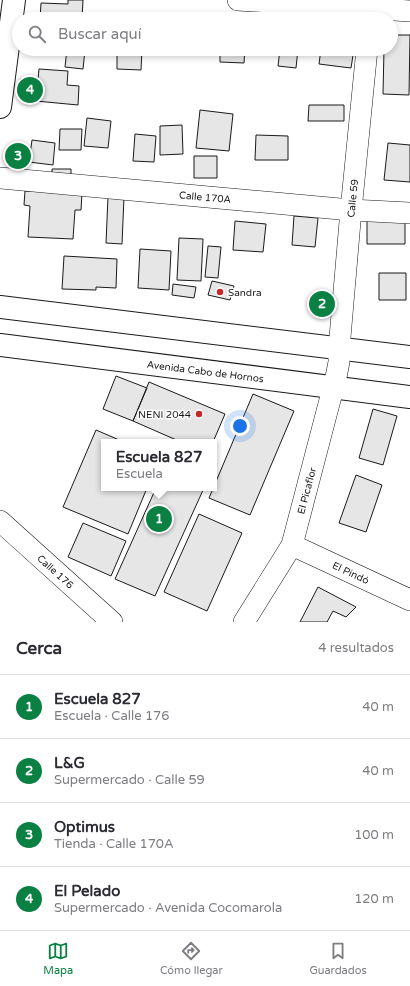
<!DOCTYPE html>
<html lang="es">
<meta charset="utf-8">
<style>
:root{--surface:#fff;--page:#f7f7f7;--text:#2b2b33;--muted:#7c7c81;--line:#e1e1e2;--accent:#0b8043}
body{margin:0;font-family:"Varela Round",sans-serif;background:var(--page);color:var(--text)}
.you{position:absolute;left:240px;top:426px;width:14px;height:14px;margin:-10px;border:3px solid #fff;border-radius:50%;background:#1a73e8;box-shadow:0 0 0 6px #1a73e833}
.badge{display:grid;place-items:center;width:26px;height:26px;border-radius:50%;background:var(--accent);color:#fff;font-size:13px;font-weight:700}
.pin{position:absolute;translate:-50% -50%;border:2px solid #fff;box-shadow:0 1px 4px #0006}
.popup{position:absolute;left:101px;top:439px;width:116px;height:52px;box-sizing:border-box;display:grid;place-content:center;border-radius:0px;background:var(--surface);filter:drop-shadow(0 1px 3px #0005);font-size:13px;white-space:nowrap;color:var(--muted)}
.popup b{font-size:15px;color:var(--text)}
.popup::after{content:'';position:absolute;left:50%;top:100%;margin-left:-8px;border:8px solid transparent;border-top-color:var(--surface)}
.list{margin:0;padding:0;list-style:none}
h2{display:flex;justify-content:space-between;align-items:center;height:52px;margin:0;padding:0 16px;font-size:17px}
h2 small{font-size:13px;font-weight:400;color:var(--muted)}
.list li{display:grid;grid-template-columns:26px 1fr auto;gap:12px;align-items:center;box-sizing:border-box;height:64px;padding:0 16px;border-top:1px solid var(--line)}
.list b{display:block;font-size:15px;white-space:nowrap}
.list p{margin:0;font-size:13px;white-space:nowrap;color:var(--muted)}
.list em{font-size:13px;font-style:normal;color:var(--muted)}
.icon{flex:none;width:22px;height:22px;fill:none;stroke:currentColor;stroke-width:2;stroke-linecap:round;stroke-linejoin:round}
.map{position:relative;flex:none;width:410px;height:622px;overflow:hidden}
.search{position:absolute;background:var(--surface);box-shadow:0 2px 6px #0003;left:12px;right:12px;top:12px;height:44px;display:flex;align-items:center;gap:10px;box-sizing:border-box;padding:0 14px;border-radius:22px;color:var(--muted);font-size:15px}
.sheet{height:308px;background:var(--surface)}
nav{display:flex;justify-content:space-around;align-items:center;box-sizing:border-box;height:56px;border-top:1px solid var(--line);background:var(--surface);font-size:11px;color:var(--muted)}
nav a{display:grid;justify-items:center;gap:2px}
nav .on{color:var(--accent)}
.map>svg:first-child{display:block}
.building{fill:#e6e6e6;stroke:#1a1a1a}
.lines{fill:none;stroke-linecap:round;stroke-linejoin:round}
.minor-casing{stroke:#1a1a1a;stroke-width:22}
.primary-casing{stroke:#1a1a1a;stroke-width:24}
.minor{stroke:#fff;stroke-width:21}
.primary{stroke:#fff;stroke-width:22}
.poi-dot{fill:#c62828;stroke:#fff;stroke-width:1.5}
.labels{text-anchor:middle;stroke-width:3;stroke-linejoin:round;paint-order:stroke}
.street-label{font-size:10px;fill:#1a1a1a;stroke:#fff}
.poi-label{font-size:10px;fill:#1a1a1a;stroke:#fff;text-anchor:start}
</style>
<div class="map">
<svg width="410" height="622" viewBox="0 0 410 622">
<rect width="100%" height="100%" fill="#fff"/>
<path class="building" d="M68 0H83L82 19H40L41 3 68 4Z
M391 35H410L409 95 383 94 384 49H391Z
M67 49 85 50 83 69 65 67Z
M117 49H142L141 70 117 69Z
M172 49H196V52H172Z
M220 49H245L244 63 220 62Z
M280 49H298L296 68 278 66Z
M321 49H354L351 68 319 64Z
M39 69 68 71 67 85 79 86 78 105 36 101Z
M20 79H32V99H20Z
M309 105H344V121H308Z
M200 110 233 114 229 151 196 148Z
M87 118 111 121 108 148 84 146Z
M182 125 183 154 160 155V126Z
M60 129H82L81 150H59Z
M135 134 156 136 154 162 133 161Z
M256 135 288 136V160H255Z
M32 140 55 143 53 165 29 162Z
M388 143 410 145V182L384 180Z
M194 156H217V178H194Z
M52 169H71V179H52Z
M25 191 82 193 81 210H75L73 239 28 237 30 206 24 205Z
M108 197H124L122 244 106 243Z
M294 216 318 218 315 247 292 245Z
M367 219H405V244H367Z
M235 221 266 224 263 252 233 250Z
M179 238 203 239 201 281 177 280Z
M208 246 221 247 218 278 205 277Z
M140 249 171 251 169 290 138 288Z
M64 256 117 259 116 288 96 287V290L62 289Z
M379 273H406V300H379Z
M212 281 234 286 230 300 208 295Z
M173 284 196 287 194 298 172 295Z
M116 376 147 388 133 421 103 409Z
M149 382 225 414 213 442H181L133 421Z
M253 394 294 411 250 515 209 498Z
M373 409 397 416 383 465 359 458Z
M96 430 124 442H104V488H147L128 534 63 507Z
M356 475 382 485 366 532 339 523Z
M156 488H204L155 596 115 579Z
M199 514 242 533 207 611 164 592Z
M83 523 126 541 111 576 68 557Z
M318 587 356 607 346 617 333 611 327 622H300Z"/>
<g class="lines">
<defs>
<g id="minor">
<path d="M238 0 410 11"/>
<path id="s1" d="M0 178 351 210 410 213"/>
<path id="s2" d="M0 521 112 622"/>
<path id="s3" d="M292 545 410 600"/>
<path id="s4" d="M244 622 292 545 336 377 339 362V349L351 210 367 49"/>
</g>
<g id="primary">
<path d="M0 107 14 0"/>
<path d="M0 307 410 357"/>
<path id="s5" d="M0 345 410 397"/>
</g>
</defs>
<use href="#minor" class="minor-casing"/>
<use href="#primary" class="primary-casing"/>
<use href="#minor" class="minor"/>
<use href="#primary" class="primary"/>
</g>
<g class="poi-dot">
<circle cx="220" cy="292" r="4"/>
<circle cx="199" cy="414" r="4"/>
</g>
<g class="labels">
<g class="street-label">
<text dy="4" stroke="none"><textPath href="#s1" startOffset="206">Calle 170A</textPath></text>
<text dy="4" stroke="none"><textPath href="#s4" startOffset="444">Calle 59</textPath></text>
<text dy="4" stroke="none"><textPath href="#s5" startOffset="207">Avenida Cabo de Hornos</textPath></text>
<text dy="4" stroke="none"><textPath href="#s4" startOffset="147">El Picaflor</textPath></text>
<text dy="4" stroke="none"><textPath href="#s2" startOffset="75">Calle 176</textPath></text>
<text dy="4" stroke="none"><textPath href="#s3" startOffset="65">El Pindó</textPath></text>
</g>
<g class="poi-label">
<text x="228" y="296">Sandra</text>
<text x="191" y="418" text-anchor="end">NENI 2044</text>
</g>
</g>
</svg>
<div class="you"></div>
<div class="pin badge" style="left:159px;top:519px">1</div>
<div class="popup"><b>Escuela 827</b>Escuela</div>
<div class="pin badge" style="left:322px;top:304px">2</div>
<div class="pin badge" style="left:18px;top:156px">3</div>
<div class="pin badge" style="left:30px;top:90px">4</div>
<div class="search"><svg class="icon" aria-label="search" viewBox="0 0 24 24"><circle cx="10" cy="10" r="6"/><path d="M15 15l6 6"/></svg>Buscar aquí</div>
</div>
<section class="sheet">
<h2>Cerca<small>4 resultados</small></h2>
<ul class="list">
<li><span class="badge">1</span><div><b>Escuela 827</b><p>Escuela · Calle 176</p></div><em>40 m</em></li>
<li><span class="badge">2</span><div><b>L&amp;G</b><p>Supermercado · Calle 59</p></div><em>40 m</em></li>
<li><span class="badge">3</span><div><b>Optimus</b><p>Tienda · Calle 170A</p></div><em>100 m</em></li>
<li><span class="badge">4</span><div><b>El Pelado</b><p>Supermercado · Avenida Cocomarola</p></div><em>120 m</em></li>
</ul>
</section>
<nav>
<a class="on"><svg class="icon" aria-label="map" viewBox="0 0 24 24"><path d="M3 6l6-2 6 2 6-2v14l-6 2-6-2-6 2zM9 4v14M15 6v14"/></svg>Mapa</a>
<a><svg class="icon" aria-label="directions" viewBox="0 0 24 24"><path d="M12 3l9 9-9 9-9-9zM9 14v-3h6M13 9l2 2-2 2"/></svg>Cómo llegar</a>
<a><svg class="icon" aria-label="saved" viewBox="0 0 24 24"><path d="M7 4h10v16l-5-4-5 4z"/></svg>Guardados</a>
</nav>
